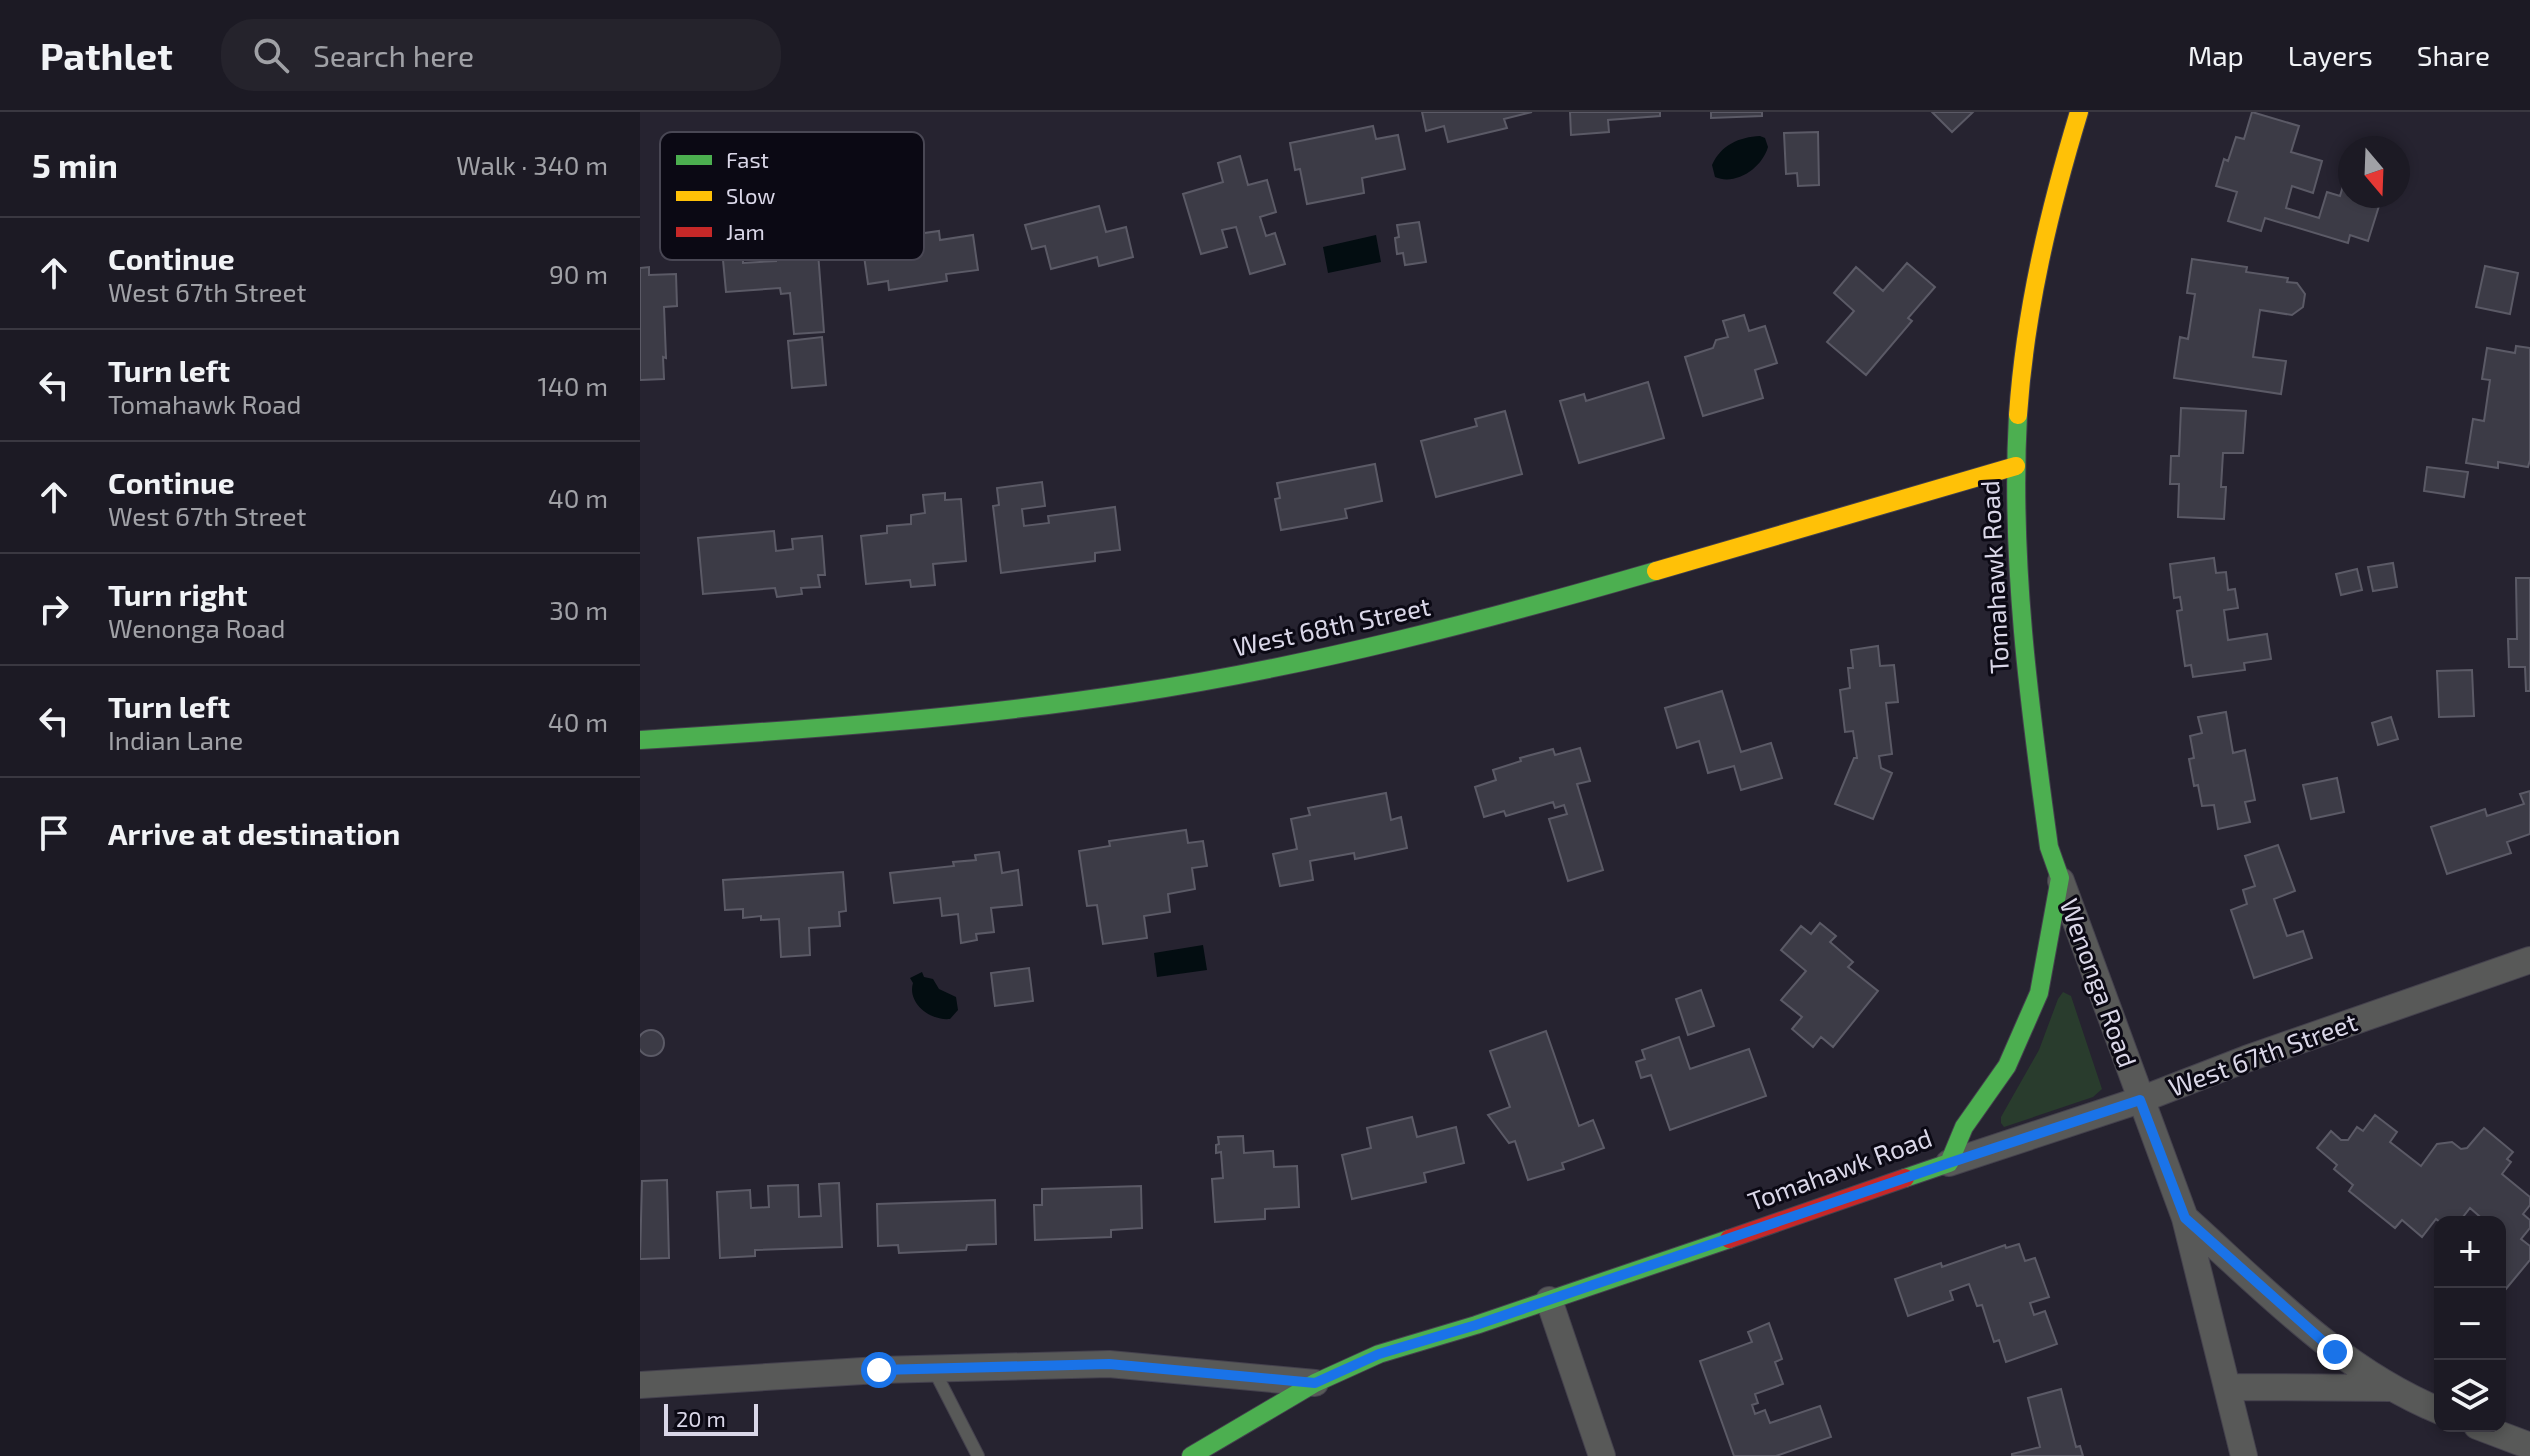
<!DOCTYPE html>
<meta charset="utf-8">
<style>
:root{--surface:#1c1a24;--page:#25232c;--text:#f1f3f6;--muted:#a0a1a6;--line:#3a3841}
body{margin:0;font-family:"Exo 2",sans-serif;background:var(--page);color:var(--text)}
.controls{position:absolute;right:24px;bottom:24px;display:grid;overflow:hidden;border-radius:16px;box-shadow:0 4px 12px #0003}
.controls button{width:72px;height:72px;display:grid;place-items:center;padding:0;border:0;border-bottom:2px solid var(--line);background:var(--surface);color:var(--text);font:40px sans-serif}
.compass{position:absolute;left:1698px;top:24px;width:72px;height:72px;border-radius:50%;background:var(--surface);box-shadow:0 4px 12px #0003;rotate:161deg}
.scale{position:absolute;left:24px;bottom:20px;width:94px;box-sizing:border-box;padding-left:8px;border:4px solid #dad7e8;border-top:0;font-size:22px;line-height:28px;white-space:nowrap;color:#dad7e8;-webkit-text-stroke:6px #0b0914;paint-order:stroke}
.stop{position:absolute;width:24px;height:24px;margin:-18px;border:6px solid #1a73e8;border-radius:50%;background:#fff}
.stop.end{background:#1a73e8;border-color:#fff;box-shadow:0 2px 8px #0008}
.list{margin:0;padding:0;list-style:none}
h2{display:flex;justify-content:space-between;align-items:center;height:104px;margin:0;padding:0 32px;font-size:34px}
h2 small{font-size:26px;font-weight:400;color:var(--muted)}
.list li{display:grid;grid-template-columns:52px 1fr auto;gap:24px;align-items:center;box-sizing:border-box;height:112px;padding:0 32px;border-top:2px solid var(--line)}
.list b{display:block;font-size:30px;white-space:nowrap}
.list p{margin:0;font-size:26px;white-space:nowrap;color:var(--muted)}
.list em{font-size:26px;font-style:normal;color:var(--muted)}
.icon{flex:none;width:44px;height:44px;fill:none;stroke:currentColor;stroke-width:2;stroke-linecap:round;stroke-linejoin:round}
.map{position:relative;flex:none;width:1890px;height:1344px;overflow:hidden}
header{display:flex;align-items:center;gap:48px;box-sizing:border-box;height:112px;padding:0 40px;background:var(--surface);border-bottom:2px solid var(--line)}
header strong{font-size:38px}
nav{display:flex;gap:44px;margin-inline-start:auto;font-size:28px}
.search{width:560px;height:72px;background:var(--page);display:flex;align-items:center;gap:20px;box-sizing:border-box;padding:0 28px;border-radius:32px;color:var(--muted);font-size:30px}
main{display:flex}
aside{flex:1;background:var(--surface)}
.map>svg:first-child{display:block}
.green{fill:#293c2d}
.water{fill:#030d11}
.building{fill:#3c3b46;stroke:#5b5a66;stroke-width:2}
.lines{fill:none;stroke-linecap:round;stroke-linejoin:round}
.lane-casing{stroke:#44414d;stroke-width:14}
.street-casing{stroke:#44414d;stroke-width:28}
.fast-casing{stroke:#44414d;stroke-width:20}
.slow-casing{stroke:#44414d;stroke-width:20}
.jam-casing{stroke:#44414d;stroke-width:20}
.lane{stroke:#585958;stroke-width:12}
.street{stroke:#585958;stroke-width:26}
.fast{stroke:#4caf50;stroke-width:18}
.slow{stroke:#ffc107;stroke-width:18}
.jam{stroke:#c62828;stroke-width:18}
.route{stroke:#1a73e8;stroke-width:10}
.labels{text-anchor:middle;stroke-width:6;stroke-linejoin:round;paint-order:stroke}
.street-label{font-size:26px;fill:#dad7e8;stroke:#0b0914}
.key{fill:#0b0914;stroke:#494754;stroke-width:2}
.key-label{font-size:22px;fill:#dad7e8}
</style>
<header>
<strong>Pathlet</strong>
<div class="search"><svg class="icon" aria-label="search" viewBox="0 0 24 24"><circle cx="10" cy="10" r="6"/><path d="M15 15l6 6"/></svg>Search here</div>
<nav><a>Map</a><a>Layers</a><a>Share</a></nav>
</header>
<main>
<aside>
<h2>5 min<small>Walk · 340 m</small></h2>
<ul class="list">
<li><svg class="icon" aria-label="ahead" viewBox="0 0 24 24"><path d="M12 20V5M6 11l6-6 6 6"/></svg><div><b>Continue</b><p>West 67th Street</p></div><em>90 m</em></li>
<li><svg class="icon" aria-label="left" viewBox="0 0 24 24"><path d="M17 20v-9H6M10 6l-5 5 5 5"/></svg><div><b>Turn left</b><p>Tomahawk Road</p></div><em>140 m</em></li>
<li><svg class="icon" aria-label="ahead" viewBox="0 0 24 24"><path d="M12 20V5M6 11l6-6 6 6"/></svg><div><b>Continue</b><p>West 67th Street</p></div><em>40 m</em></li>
<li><svg class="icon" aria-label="right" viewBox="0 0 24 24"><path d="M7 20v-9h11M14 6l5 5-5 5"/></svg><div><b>Turn right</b><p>Wenonga Road</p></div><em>30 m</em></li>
<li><svg class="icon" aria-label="left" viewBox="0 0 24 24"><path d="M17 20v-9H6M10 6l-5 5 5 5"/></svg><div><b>Turn left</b><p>Indian Lane</p></div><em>40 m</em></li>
<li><svg class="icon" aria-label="arrive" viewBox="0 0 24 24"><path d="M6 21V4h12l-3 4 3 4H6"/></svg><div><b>Arrive at destination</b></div></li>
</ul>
</aside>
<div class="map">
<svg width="1890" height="1344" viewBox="0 0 1890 1344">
<rect width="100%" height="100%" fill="#262330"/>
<path class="green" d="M1423 880 1431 884 1462 977 1453 985 1364 1015 1361 1011V1005L1399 938 1418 887Z"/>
<path class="water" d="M1120 24 1125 26 1128 35C1122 56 1096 74 1075 65L1072 53C1081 33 1099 25 1120 24Z
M736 123 741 150 688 161 683 135Z
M563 833 567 858 517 865 514 841Z
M282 860 284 865 293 867 299 877 316 885 318 898 310 907C290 909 267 891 273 871L270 866Z"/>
<path class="building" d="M782 0H892L864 7 867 16 808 30 804 14 786 19Z
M930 0H1020V4L968 8 969 20 931 23Z
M1071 0H1122V4L1071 6Z
M1292 0H1333L1312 20Z
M1612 0 1659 14 1651 40 1682 49 1673 81 1652 74 1646 96 1679 106 1687 80 1700 84 1707 61H1710V84H1724L1723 89 1739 94 1728 129 1710 123 1708 131 1625 106 1621 119 1588 109 1597 80 1576 74 1584 47 1588 49 1596 25 1604 27Z
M733 14 736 27 758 23 765 57 722 66 724 81 667 92 660 57 655 58 650 31Z
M1178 20 1179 73 1158 74 1157 61 1146 62 1144 21Z
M600 44 608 73 627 68 636 100 620 105 626 124 635 121 645 152 610 162 596 115 582 118 587 135 561 142 543 82 583 70 578 51Z
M459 94 466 120 486 115 493 145 459 154 457 145 411 157 405 134 392 137 385 113Z
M779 110 786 150 765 153 763 141 757 142 755 126 759 125 757 113Z
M299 119 300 128 333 123 338 158 306 162 307 169 249 178 248 169 228 172 224 144 243 141 241 127Z
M157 135V141L178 140 184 220 154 222 150 181 141 182 140 176 86 180 83 148 103 146V151L136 149 135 137Z
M1552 147 1607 155 1606 160 1648 166 1647 170 1657 171 1665 182 1663 195 1652 203 1620 198 1613 245 1646 249 1641 282 1534 266 1540 225 1548 227 1555 182 1547 181Z
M1267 151 1295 175 1268 206 1272 209 1226 263 1187 230 1214 199 1194 181 1216 155 1243 179Z
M1845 154 1878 161 1870 202 1836 195Z
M9 155V163L36 162 37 194 24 195 26 246 23 245 24 267 0 268V156Z
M1104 203 1109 219 1125 214 1137 251 1115 258 1123 286 1063 304 1045 245 1073 236 1076 228 1088 225 1083 209Z
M182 225 186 273 152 276 148 229Z
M1876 234 1890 236V348L1888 355 1858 350V356L1826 351 1833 307 1844 309 1850 268 1842 267 1847 236 1875 241Z
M1008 270 1024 326 939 351 920 289 944 282 946 289Z
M1541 296 1606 299 1603 341H1583L1581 375H1586L1584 407 1538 405 1539 372H1530L1531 344H1539Z
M865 299 882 362 796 385 781 329 837 314 835 307Z
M735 352 742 389 705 397 707 406 641 418 635 387 640 386 637 371Z
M1787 355 1828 360 1824 385 1784 379Z
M402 370 405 394 382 397 384 414 409 411 408 404 475 395 480 438 455 441V449L361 461 353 394 359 393 357 376Z
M305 381V388L321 387 326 449 293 452 295 473 271 475 270 468 226 472 221 424 247 421V414L271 412V403L285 401 283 383Z
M134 419 136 439 153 437 152 427 182 424 185 463H178L180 475 161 476 162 482 137 485 135 476 63 482 58 426Z
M1574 446 1576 461 1586 460 1588 478 1595 477 1598 496 1584 498 1588 528 1627 522 1631 547 1604 551 1605 558 1553 565 1551 553 1545 554 1537 499 1542 498 1540 485 1534 486 1530 452Z
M1753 451 1757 475 1733 479 1728 455Z
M1717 457 1722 478 1701 483 1696 462Z
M1876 466H1890V579H1886L1885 555H1869L1868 527H1877Z
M1238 534 1240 554 1254 553 1258 590 1246 591 1252 642 1239 644 1241 656 1252 661 1233 707 1195 692 1214 646H1217L1213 619 1205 620 1200 578 1210 576 1208 556H1213L1211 538Z
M1832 558 1834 604 1799 605 1797 559Z
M1082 579 1101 640 1131 631 1142 666 1101 678 1094 654 1068 661 1059 629 1037 636 1025 596Z
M1586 600 1593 641 1605 638 1615 688 1605 690 1610 710 1578 717 1574 693 1562 694 1558 673 1554 674 1549 647 1554 646 1550 624 1562 621 1558 605Z
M1751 605 1758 627 1738 633 1732 611Z
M940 636 950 669 937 672 963 758 928 769 909 707 927 702 924 693 915 696 913 690 866 704 864 699 844 705 835 675 856 668 853 658 881 649 880 646 913 637 915 643Z
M1697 666 1704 700 1671 707 1663 673Z
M1890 679V722L1867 730 1871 741 1807 762 1791 715 1845 697 1847 704 1884 692 1880 682Z
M746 681 751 708 761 705 767 736 715 747 714 741 670 749 673 768 640 774 633 742 657 737 651 707 670 703 668 696Z
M546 718 548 731 563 729 567 754 552 756 555 777 528 782 530 800 504 804 507 826 463 832 457 793 447 794 439 739 470 734 469 729Z
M1638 733 1655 779 1634 787 1647 824 1663 819 1672 846 1614 866 1591 798 1607 792 1603 778 1615 774 1605 744Z
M359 740 362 761 378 758 382 793 351 796 354 820 336 822 337 828 321 831 318 802 302 804 300 786 254 791 250 761 314 754 313 750 336 748 335 743Z
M203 760 206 799 199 800 200 814 169 816 170 843 141 845 139 807 121 808V804L103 806V797L85 798 83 768Z
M1180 811 1196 824 1190 830 1213 850 1208 855 1238 879 1193 935 1181 925 1173 935 1152 917 1162 905 1141 888 1166 859 1141 838 1161 814 1171 822Z
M389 856 393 889 355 894 351 861Z
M1061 878 1074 914 1048 923 1036 887Z
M-2 931a13 13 0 1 1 26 0a13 13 0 1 1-26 0Z
M906 919 939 1014 953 1008 964 1036 922 1051 924 1057 888 1068 875 1029 869 1031 848 1003 870 995 850 939Z
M1039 925 1050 957 1109 937 1126 984 1030 1018 1011 963 1001 966 996 950 1005 947 1002 938Z
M1735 1003 1757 1020 1750 1030 1781 1054 1797 1032 1812 1030 1821 1037 1827 1036 1844 1016 1873 1040 1867 1047 1871 1050 1862 1062 1890 1085V1093L1883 1102 1890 1108V1116L1881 1127 1890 1134V1148L1865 1178 1860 1174V1110H1846L1830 1096 1819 1110H1800L1796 1107 1782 1125 1762 1108 1755 1116 1709 1079 1713 1073 1694 1057 1697 1053 1677 1036 1691 1019 1701 1028H1708L1717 1015 1723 1019Z
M772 1005 777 1025 816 1015 824 1051 784 1061 786 1070 712 1087 702 1043 731 1036 727 1016Z
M603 1024 604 1041 633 1039 634 1055 657 1054 659 1095 625 1097V1107L575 1110 572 1067 583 1066 581 1040 576 1041V1033L579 1032 578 1025Z
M27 1068 29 1146 0 1147 2 1069Z
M199 1071 202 1135 115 1138V1144L80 1146 77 1080 110 1078 111 1096 129 1095 128 1074 158 1073 159 1105 181 1104 179 1072Z
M501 1074 502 1116 471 1118V1125L395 1128 394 1093H402V1077Z
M355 1088 356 1132 327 1133 326 1138 259 1141 258 1133 238 1134 237 1092Z
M1379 1132 1385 1149 1395 1146 1409 1185 1390 1191 1394 1203 1405 1199 1417 1232 1366 1250 1359 1228 1354 1230 1342 1193 1337 1194 1329 1172 1310 1179 1313 1188 1268 1204 1255 1167 1301 1151 1302 1155 1365 1133 1366 1136Z
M1129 1211 1142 1247 1135 1250 1143 1272 1115 1282 1118 1291 1112 1293 1115 1302 1125 1298 1130 1311 1180 1294 1191 1325 1136 1344H1094L1060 1249 1112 1230 1108 1220Z
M1421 1277 1436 1335 1440 1334 1443 1344H1372V1342L1400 1335 1388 1286Z"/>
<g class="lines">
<defs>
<path id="lane" d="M294 1258 338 1344"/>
<path id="street" d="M1421 769 1545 1106 1604 1344
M1309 1051 1500 988 1606 947 1890 848
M1545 1106C1624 1177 1700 1258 1800 1299
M909 1188 962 1344
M0 1273 239 1258 469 1252 675 1271
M1587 1275 1751 1276
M1837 1314 1890 1334"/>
<path id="fast" d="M0 628C165 618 330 606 493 581 671 554 843 509 1016 459
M1265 1066 1309 1051 1324 1015 1367 954 1399 881 1420 766 1409 735C1389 591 1370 448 1378 303
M551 1344 675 1271 739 1242 836 1213 1089 1127"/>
<path id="slow" d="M1378 303C1385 199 1409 99 1439 0
M1016 459 1376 354"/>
<path id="jam" d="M1089 1127 1265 1066"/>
</defs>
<use href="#lane" class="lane-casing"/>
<use href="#street" class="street-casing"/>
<use href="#fast" class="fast-casing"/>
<use href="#slow" class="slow-casing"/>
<use href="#jam" class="jam-casing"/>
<use href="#lane" class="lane"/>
<use href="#street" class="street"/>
<use href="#fast" class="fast"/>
<use href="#slow" class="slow"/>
<use href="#jam" class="jam"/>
</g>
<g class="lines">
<path class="route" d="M239 1258 469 1252 675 1271 739 1242 836 1213 1309 1051 1500 988 1545 1106 1695 1240"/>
</g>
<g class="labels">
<g class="street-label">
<text transform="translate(1355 465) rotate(-93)" y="9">Tomahawk Road</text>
<text transform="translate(692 515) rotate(-12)" y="9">West 68th Street</text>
<text transform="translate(1458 871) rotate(70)" y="9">Wenonga Road</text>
<text transform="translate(1623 943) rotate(-20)" y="9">West 67th Street</text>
<text transform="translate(1200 1058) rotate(-20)" y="9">Tomahawk Road</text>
</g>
</g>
<rect x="20" y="20" width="264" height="128" rx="12" class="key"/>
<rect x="36" y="43" width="36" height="10" fill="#4caf50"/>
<rect x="36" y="79" width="36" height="10" fill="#ffc107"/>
<rect x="36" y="115" width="36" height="10" fill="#c62828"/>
<g class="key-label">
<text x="86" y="56">Fast</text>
<text x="86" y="92">Slow</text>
<text x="86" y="128">Jam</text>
</g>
</svg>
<div class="controls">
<button>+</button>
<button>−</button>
<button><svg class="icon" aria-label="layers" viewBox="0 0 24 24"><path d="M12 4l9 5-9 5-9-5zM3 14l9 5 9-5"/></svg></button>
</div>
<svg class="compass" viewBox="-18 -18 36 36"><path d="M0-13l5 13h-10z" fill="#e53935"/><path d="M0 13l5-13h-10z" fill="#a0a1a6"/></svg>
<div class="scale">20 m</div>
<div class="stop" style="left:239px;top:1258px"></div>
<div class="stop end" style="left:1695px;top:1240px"></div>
</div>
</main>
